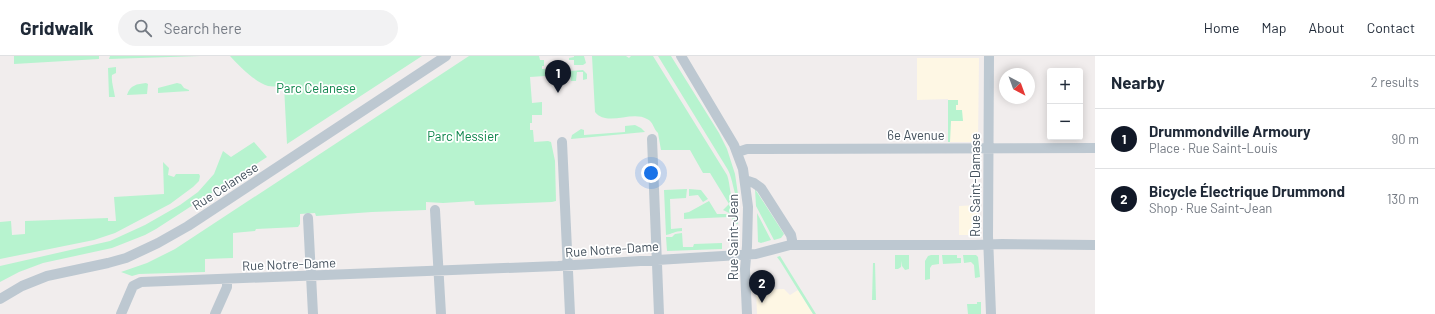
<!DOCTYPE html>
<meta charset="utf-8">
<style>
:root{--surface:#fff;--page:#f2f2f3;--text:#1f2937;--muted:#747a83;--line:#e0e1e3;--accent:#111827}
body{margin:0;font-family:Barlow,sans-serif;background:var(--page);color:var(--text)}
.controls{position:absolute;right:12px;top:12px;display:grid;overflow:hidden;border-radius:4px;box-shadow:0 2px 10px #0003}
.controls button{width:36px;height:36px;display:grid;place-items:center;padding:0;border:0;border-bottom:1px solid var(--line);background:var(--surface);color:var(--text);font:20px sans-serif}
.compass{position:absolute;left:999px;top:12px;width:36px;height:36px;border-radius:50%;background:var(--surface);box-shadow:0 2px 10px #0003;rotate:139deg}
.you{position:absolute;left:651px;top:117px;width:14px;height:14px;margin:-10px;border:3px solid #fff;border-radius:50%;background:#1a73e8;box-shadow:0 0 0 6px #1a73e833}
.badge{display:grid;place-items:center;width:26px;height:26px;border-radius:50%;background:var(--accent);color:#fff;font-size:13px;font-weight:700}
.pin{position:absolute;translate:-50% -33px;filter:drop-shadow(0 1px 2px #0008)}
.pin::after{content:'';position:absolute;top:21px;width:14px;height:12px;background:inherit;clip-path:polygon(0 0,100% 0,50% 100%)}
.list{margin:0;padding:0;list-style:none}
h2{display:flex;justify-content:space-between;align-items:center;height:52px;margin:0;padding:0 16px;font-size:17px}
h2 small{font-size:13px;font-weight:400;color:var(--muted)}
.list li{display:grid;grid-template-columns:26px 1fr auto;gap:12px;align-items:center;box-sizing:border-box;height:60px;padding:0 16px;border-top:1px solid var(--line)}
.list b{display:block;font-size:15px;white-space:nowrap}
.list p{margin:0;font-size:13px;white-space:nowrap;color:var(--muted)}
.list em{font-size:13px;font-style:normal;color:var(--muted)}
.icon{flex:none;width:22px;height:22px;fill:none;stroke:currentColor;stroke-width:2;stroke-linecap:round;stroke-linejoin:round}
.map{position:relative;flex:none;width:1095px;height:258px;overflow:hidden}
header{display:flex;align-items:center;gap:24px;box-sizing:border-box;height:56px;padding:0 20px;background:var(--surface);border-bottom:1px solid var(--line)}
header strong{font-size:19px}
nav{display:flex;gap:22px;margin-inline-start:auto;font-size:14px}
.search{width:280px;height:36px;background:var(--page);display:flex;align-items:center;gap:10px;box-sizing:border-box;padding:0 14px;border-radius:22px;color:var(--muted);font-size:15px}
main{display:flex}
aside{flex:1;background:var(--surface)}
.map>svg:first-child{display:block}
.commercial{fill:#fef7e4}
.green{fill:#b7f3cf}
.lines{fill:none;stroke-linecap:round;stroke-linejoin:round}
.minor{stroke:#bdc8d1;stroke-width:10}
.labels{text-anchor:middle;stroke-width:3.5;stroke-linejoin:round;paint-order:stroke}
.park-label{font-size:13px;fill:#0e854b;stroke:#fff}
.street-label{font-size:13px;fill:#44515d;stroke:#fff}
</style>
<header>
<strong>Gridwalk</strong>
<div class="search"><svg class="icon" aria-label="search" viewBox="0 0 24 24"><circle cx="10" cy="10" r="6"/><path d="M15 15l6 6"/></svg>Search here</div>
<nav><a>Home</a><a>Map</a><a>About</a><a>Contact</a></nav>
</header>
<main>
<div class="map">
<svg width="1095" height="258" viewBox="0 0 1095 258">
<rect width="100%" height="100%" fill="#f1eded"/>
<path class="commercial" d="M917 2H979L978 86H948V43L917 44Z
M978 149V179H959V150Z
M784 233 790 239 798 234 813 258H757L756 234Z"/>
<path class="green" d="M14 0H99V3L14 8Z
M110 0H200L109 3Z
M230 0H422L287 88 284 30C279 30 273 31 268 30 255 26 239 10 230 0Z
M469 0H539L540 4H544V10H542V13H545V20L530 21 532 47 542 46V59H532V67H530V74H533L534 86 548 85 551 86 555 105 556 145 552 146 475 149 474 145 443 147 426 146V154L372 156 316 160 315 157 300 158V168L298 171 256 173 255 175 233 177V202L205 203V216L139 218 132 220 121 216 147 207 175 193Z
M574 0H584L586 7 583 9H574V4H569V2L574 1Z
M592 0H626L629 2 631 0H653L727 119C731 129 729 145 738 151V168L733 167 731 158 723 154 729 148 710 117H703L690 94H661L658 77C653 73 654 66 647 63 632 54 607 71 595 56Z
M658 0H671L719 77 727 93 735 118 739 145H738C733 135 733 124 728 114Z
M116 11V17L112 19C111 25 114 34 115 41H109L108 12Z
M583 14 587 18V23L583 24V16H577L576 25H571L570 15Z
M146 27 148 28 147 38 127 39C130 29 137 28 146 27Z
M177 27 181 28 184 32 189 34V35L158 37V32Z
M948 44H958V49H956V54H962L963 65H951L950 86H948Z
M635 69 641 72 645 76 571 83 572 79 581 73 584 74V79L625 76V70Z
M254 86 267 101 156 173 145 179 112 192 43 207 19 216 0 226V210L110 185 145 169 180 149 198 136 214 118 223 95 231 101Z
M163 106 169 112 168 119 174 121 176 118H199L200 120 199 125 193 131 170 148 115 177 94 184 0 203V166L11 165 12 179 25 178V165L108 162V165H116L114 141 164 138Z
M687 133 686 142 670 143 671 173 682 172V175C675 175 672 178 666 179L664 134Z
M689 133 701 134 708 143 703 146 698 139 689 140Z
M755 133 784 178 781 182 774 184 756 150Z
M709 145 717 158H725L729 159V161L684 163V157L689 156Z
M757 157 771 184 761 187 758 186Z
M682 177 683 191H693L694 188 722 187V193L667 195 666 181H672L675 178Z
M895 199H909V213L905 214 902 210V205L901 211 898 213H895Z
M931 199H939V208L932 209 930 212V223L925 224V205L928 200Z
M942 199H957V202H961V207L943 208Z
M963 199H976L978 201 980 221 975 222 974 209 971 206 964 207Z
M780 200 816 258H813L780 205 777 201Z
M873 207H875L876 244H872Z
M977 246H981V258H968L967 248H977Z"/>
<g class="lines">
<path class="minor" d="M681 0 734 89 743 113 748 151 747 190 745 213 747 258
M989 0 988 180 991 258
M652 83 659 258
M562 86 570 258
M738 96 747 93 1095 92
M745 124 754 127 761 132 791 179 793 189
M435 154 441 258
M308 162 313 258
M0 243 22 230 47 220 108 207 126 202 158 187 188 170 446 0
M121 258 133 230 141 226 558 210 756 198 790 189H975L1002 188 1095 189
M215 258 227 231V223"/>
</g>
<g class="labels">
<g class="park-label">
<text x="316" y="37">Parc Celanese</text>
<text x="463" y="85">Parc Messier</text>
</g>
<g class="street-label">
<text x="916" y="84">6e Avenue</text>
<text transform="translate(975 129) rotate(-90)" y="5">Rue Saint-Damase</text>
<text transform="translate(225 130) rotate(-33)" y="5">Rue Celanese</text>
<text transform="translate(733 181) rotate(-90)" y="5">Rue Saint-Jean</text>
<text transform="translate(612 193) rotate(-4)" y="5">Rue Notre-Dame</text>
<text transform="translate(289 208) rotate(-2)" y="5">Rue Notre-Dame</text>
</g>
</g>
</svg>
<div class="controls">
<button>+</button>
<button>−</button>
</div>
<svg class="compass" viewBox="-18 -18 36 36"><path d="M0-13l5 13h-10z" fill="#e53935"/><path d="M0 13l5-13h-10z" fill="#747a83"/></svg>
<div class="you"></div>
<div class="pin badge" style="left:558px;top:37px">1</div>
<div class="pin badge" style="left:762px;top:247px">2</div>
</div>
<aside>
<h2>Nearby<small>2 results</small></h2>
<ul class="list">
<li><span class="badge">1</span><div><b>Drummondville Armoury</b><p>Place · Rue Saint-Louis</p></div><em>90 m</em></li>
<li><span class="badge">2</span><div><b>Bicycle Électrique Drummond</b><p>Shop · Rue Saint-Jean</p></div><em>130 m</em></li>
</ul>
</aside>
</main>
